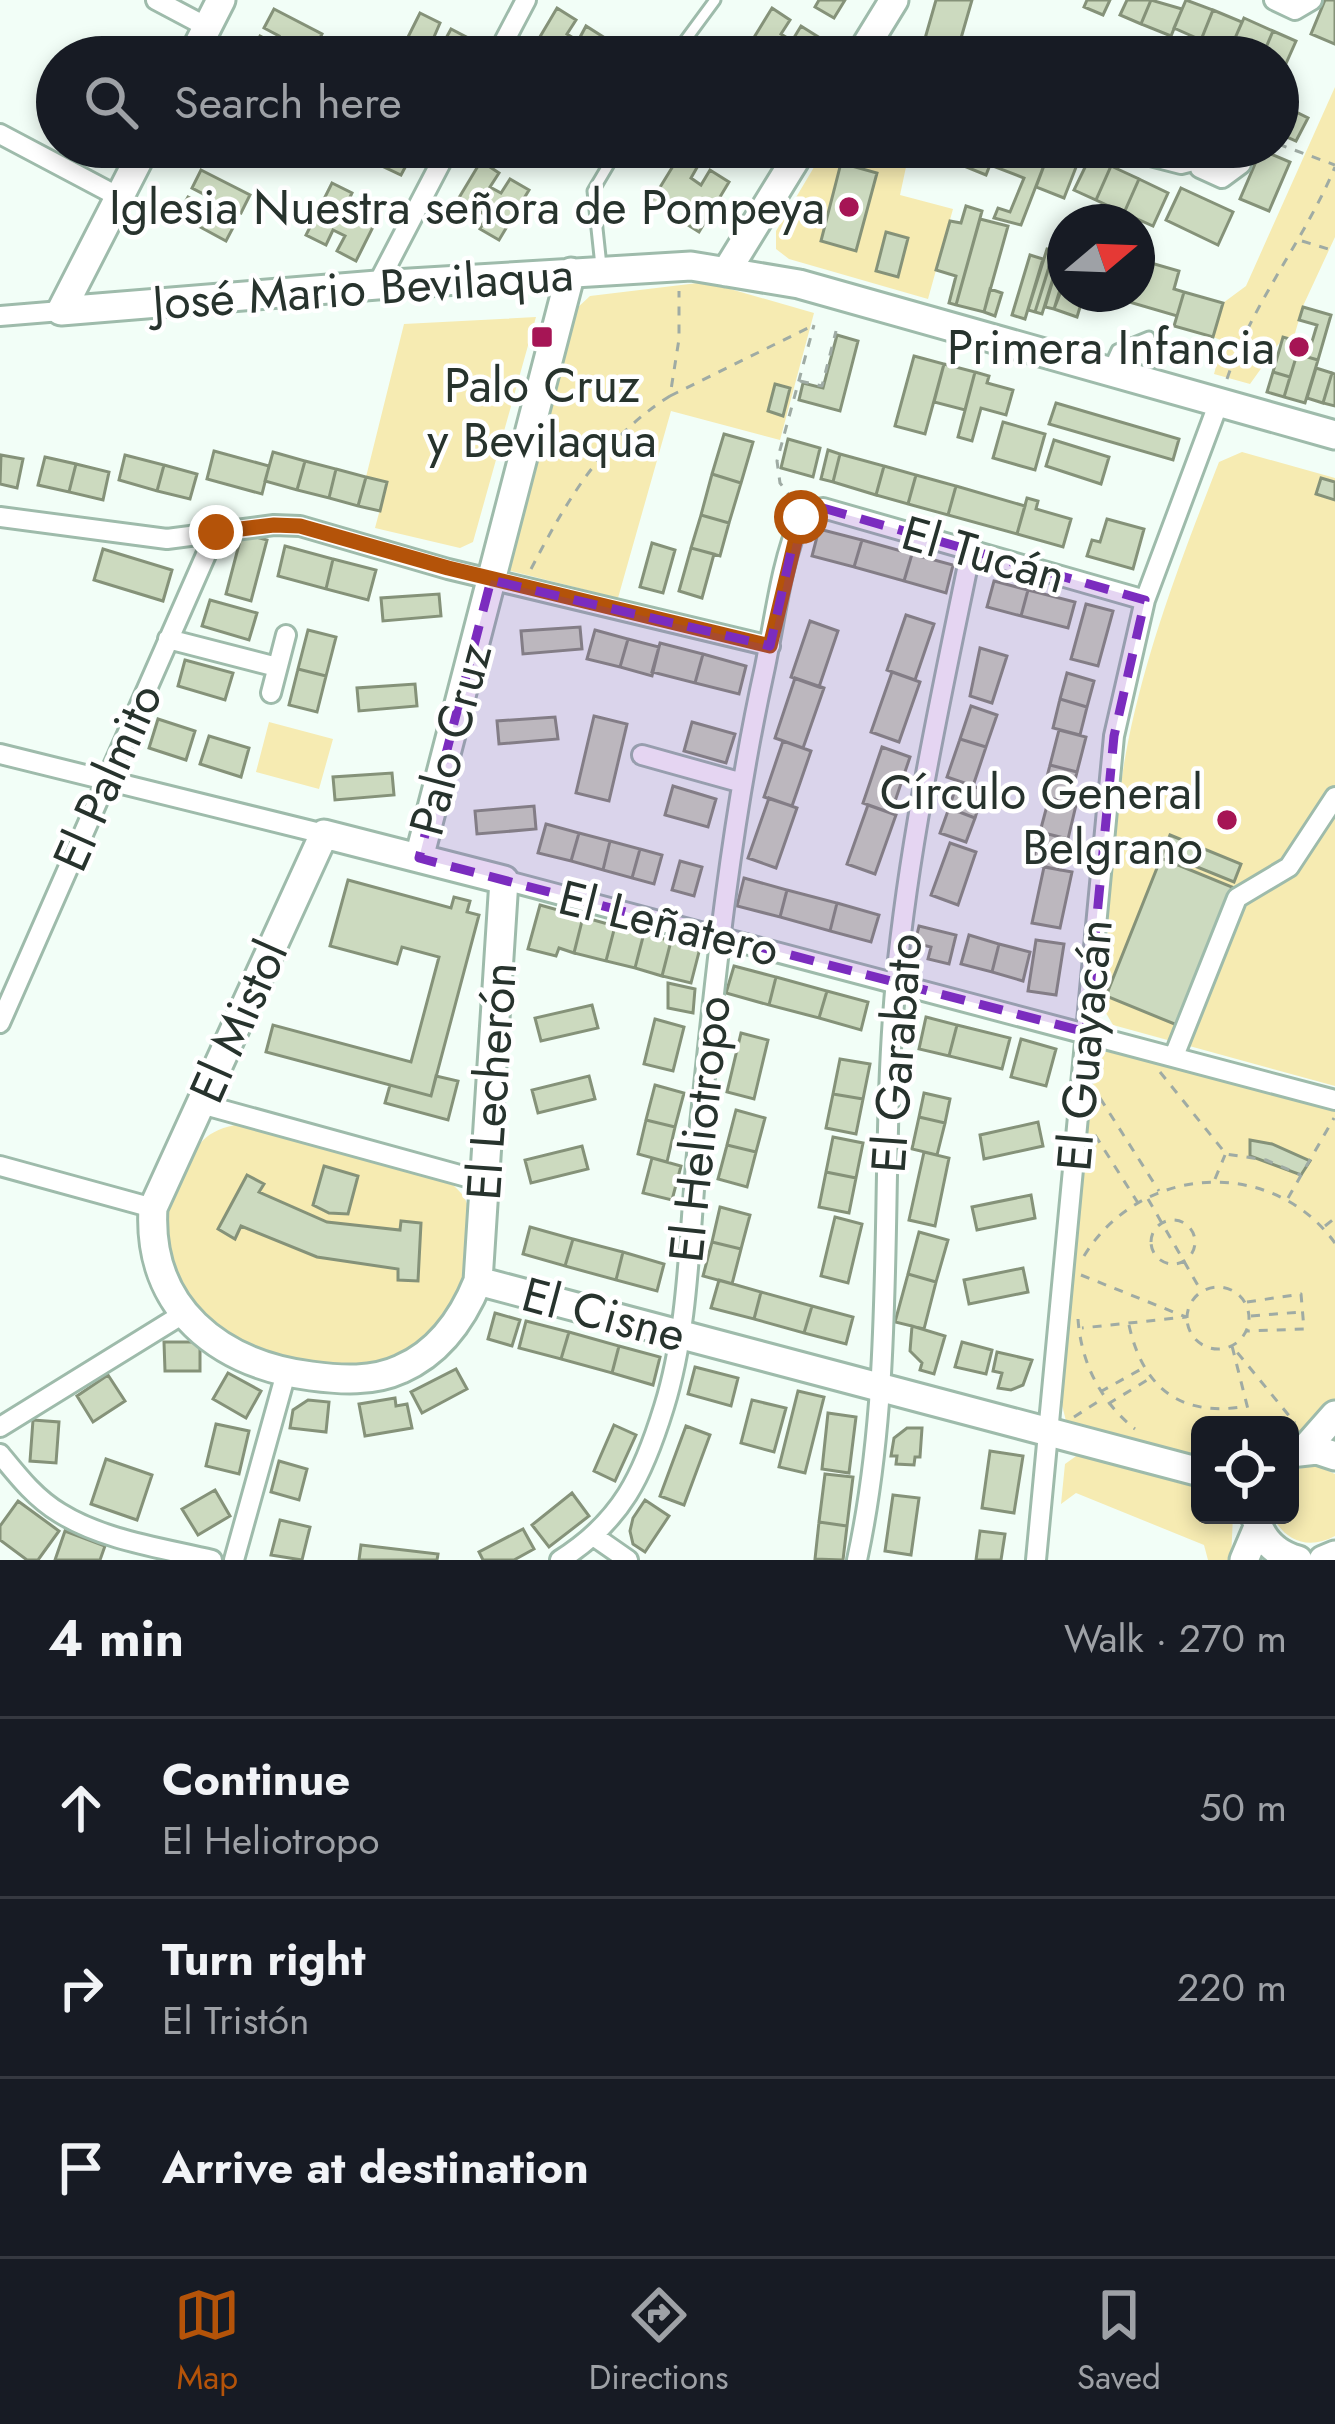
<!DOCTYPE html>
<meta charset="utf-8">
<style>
:root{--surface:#171b24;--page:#20242c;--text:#f1f3f6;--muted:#9ea1a6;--line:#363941;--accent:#b45309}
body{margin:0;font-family:Jost,sans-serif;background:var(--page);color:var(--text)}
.controls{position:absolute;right:36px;bottom:36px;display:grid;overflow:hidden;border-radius:18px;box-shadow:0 6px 18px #0003}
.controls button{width:108px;height:108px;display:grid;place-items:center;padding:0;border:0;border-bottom:3px solid var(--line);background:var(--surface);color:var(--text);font:60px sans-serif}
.compass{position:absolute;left:1047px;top:204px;width:108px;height:108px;border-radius:50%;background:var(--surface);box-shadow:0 6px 18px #0003;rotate:71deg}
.stop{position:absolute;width:36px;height:36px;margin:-27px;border:9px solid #b45309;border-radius:50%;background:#fff}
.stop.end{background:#b45309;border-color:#fff;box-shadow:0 3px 12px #0008}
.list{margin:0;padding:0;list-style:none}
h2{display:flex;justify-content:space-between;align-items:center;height:156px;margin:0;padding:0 48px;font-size:51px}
h2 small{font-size:39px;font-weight:400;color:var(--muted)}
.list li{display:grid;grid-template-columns:78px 1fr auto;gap:36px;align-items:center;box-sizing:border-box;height:180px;padding:0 48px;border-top:3px solid var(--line)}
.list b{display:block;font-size:45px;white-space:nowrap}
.list p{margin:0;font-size:39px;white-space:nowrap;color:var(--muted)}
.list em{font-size:39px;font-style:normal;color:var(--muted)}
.icon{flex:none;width:66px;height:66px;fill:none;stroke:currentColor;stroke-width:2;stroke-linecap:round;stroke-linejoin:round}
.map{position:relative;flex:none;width:1335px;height:1560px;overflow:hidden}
.search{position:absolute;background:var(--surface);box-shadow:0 6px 18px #0003;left:36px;right:36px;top:36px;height:132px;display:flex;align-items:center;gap:30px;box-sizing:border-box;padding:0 42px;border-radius:66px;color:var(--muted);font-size:45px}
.sheet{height:696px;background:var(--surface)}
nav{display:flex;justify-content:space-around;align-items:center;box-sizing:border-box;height:168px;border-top:3px solid var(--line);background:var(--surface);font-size:33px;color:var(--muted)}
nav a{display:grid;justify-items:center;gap:6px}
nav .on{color:var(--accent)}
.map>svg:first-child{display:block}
.green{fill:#f6ebb2}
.building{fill:#ccdabf;stroke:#859279;stroke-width:3}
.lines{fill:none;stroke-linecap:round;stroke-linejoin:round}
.lane-casing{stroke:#9ebbab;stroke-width:15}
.street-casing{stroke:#9ebbab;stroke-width:24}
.secondary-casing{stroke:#9ebbab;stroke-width:33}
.path{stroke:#9faba4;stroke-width:3;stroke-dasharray:9 9;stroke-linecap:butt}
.lane{stroke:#fff;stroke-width:9}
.street{stroke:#fff;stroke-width:18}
.secondary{stroke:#fff;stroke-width:27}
.route{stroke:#b45309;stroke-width:15}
.marked{fill:#7b2cbf;fill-opacity:0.2;stroke:#7b2cbf;stroke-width:9;stroke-dasharray:24 15;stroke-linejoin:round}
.poi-dot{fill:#a61555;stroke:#fff;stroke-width:4.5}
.labels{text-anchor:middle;stroke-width:9;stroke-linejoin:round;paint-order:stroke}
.poi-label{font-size:48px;fill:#27332d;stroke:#fff;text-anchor:end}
.street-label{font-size:48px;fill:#27332d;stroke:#fff}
</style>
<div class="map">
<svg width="1335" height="1560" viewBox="0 0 1335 1560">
<rect width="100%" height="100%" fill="#f2fef7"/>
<path class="green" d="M1335 87V237L1303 306 1293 340 1283 338 1250 384 1214 374 1223 341 1213 337 1223 303 1246 286Z
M826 147H890L909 153 900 195 953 209 928 299 789 259 776 249V231Z
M706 282 814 313 780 440 671 411 618 598 507 570 575 310 590 296Z
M536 317 473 542 460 548 375 528 387 483 366 477 404 324Z
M1242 452 1335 478V1086L1113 1025 1103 1008C1109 920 1111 828 1128 742 1148 644 1183 554 1219 462Z
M269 722 333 739 319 789 256 772Z
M1118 1049 1335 1110V1402L1290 1448V1425H1200V1464L1073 1427 1066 1421 1062 1405 1091 1068 1101 1053Z
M235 1125 452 1184C456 1188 461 1192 464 1197 476 1217 470 1268 460 1288 445 1317 430 1339 400 1355 381 1365 349 1368 328 1366 248 1360 155 1309 167 1214 169 1203 177 1190 181 1180 194 1149 201 1132 235 1125Z
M1079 1454 1200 1487V1515H1233L1231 1560H1208L1204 1545 1076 1493 1061 1504 1065 1464Z
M1315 1465 1335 1474V1536C1309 1550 1285 1542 1272 1515H1290V1471Z"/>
<path class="building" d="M819 0H845L834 18 815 7Z
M936 0H972L957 52 924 42Z
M1087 0H1110L1103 15 1084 7Z
M1127 0H1151L1141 24 1120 15Z
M1151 0 1182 9 1171 36 1141 24Z
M1186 0 1213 10 1201 40 1174 28Z
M1325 0H1335V44L1311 34Z
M557 8 576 20 567 34 578 41 586 26 605 38 594 57H528Z
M772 8 790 20 781 34 792 41 801 26 820 38 808 57H742Z
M274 9 322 34 313 53 299 46 295 54 300 57 250 55 260 36 275 44 279 36 264 28Z
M1213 10 1242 22 1229 52 1201 40Z
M420 13 440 23 434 37 444 42 451 29 470 39 461 57H398Z
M1244 18 1273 31 1262 57 1232 45Z
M1273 31 1296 41 1284 68 1278 65V57H1262Z
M893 46 928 53V57H891Z
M1278 103 1308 118 1296 141 1278 133Z
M383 147H416L401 175 382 166 390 151Z
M522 147H548L539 162 520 151Z
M921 147H954L949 160Z
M954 147H997L986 175 949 160Z
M997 147H1051L1021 225 994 218 998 208 1010 212 1024 178 990 165Z
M1051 147 1080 157 1064 198 1036 187Z
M1261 150 1290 162 1269 211 1240 199Z
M681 153 699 164 691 178 701 185 710 170 729 182 699 232 680 220 687 207 677 201 669 214 651 202Z
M1090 157 1111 166 1096 200 1074 190Z
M481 161 499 173 490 187 501 193 510 179 529 190 499 240 480 229 487 216 477 210 469 222 451 211Z
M841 163 877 173 856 251 821 241Z
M1111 166 1139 179 1124 213 1096 200Z
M201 170 250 195 241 213 227 206 222 215 236 222 226 241 178 215 188 197 203 205 207 196 192 188Z
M1139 179 1168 193 1153 226 1124 213Z
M332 183 352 193 346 206 356 212 363 199 382 209 356 261 337 251 345 236 333 230 326 245 306 235Z
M1181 188 1233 212 1218 245 1166 220Z
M966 206 982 211 956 305 949 303 956 276 936 270 950 221 961 223Z
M980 219 1008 226 984 312 956 305Z
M886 232 908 238 898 277 876 271Z
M1065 239V281L1054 309 1045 307Z
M1047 249 1054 251 1035 312 1028 310Z
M1054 251 1061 253 1042 314 1035 312Z
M1030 255 1043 259 1025 319 1012 315Z
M1137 259 1179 271 1174 289 1184 292 1177 316 1102 294H1137Z
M1063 280 1065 294H1084L1077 317 1054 309Z
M990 289 1002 293 995 316 984 312Z
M1184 292 1223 303 1213 337 1174 326Z
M1303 307 1331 315 1318 360 1297 354 1290 377 1273 372 1283 337 1311 345 1317 325 1299 320Z
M837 335 858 341 840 411 799 400 803 383 823 388Z
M1297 354 1318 360 1305 403 1284 397Z
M914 356 944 364 925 434 895 426Z
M944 364 975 372 965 410 934 402Z
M1316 368 1332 373 1323 403 1307 398Z
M975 372 989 376 987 383 1013 390 1006 415 981 408 972 441 958 437Z
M1273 372 1290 377 1284 397 1267 392Z
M1332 373 1335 374V406L1323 403Z
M775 384 790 388 783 416 768 411Z
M1056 403 1179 439 1173 460 1049 424Z
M1003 422 1045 434 1035 470 993 458Z
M724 434 753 442 741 483 712 474Z
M788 439 820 448 813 477 781 468Z
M1054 440 1109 457 1101 484 1046 466Z
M828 450 840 454 833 482 821 479Z
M214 451 269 466 262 494 207 479Z
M273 452 305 461 297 490 265 481Z
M840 454 884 466 876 495 833 482Z
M1 455 23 459 17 488 0 484Z
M125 455 164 465 157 491 119 480Z
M45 457 76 464 69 492 38 485Z
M305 461 336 469 329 498 297 490Z
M76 464 109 472 103 500 69 492Z
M164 465 197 474 190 499 157 491Z
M884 466 916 475 908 504 876 495Z
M336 469 366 477 358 506 329 498Z
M712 474 741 483 729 523 701 515Z
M916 475 956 486 948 515 908 504Z
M366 477 387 482 380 511 358 506Z
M1321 478 1335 482V500L1316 494Z
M956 486 1025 506 1017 534 948 515Z
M1027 498 1038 501 1036 509 1071 519 1063 547 1017 534Z
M701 515 729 523 720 556 691 548Z
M1107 519 1144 529 1133 569 1087 556 1092 540 1100 542Z
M819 529 862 540 854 567 812 556Z
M242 533 267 540 251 601 226 594Z
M862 540 912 554 904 581 854 567Z
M652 543 675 550 663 593 640 587Z
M285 546 333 559 326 589 278 576Z
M691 548 714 554 702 598 679 591Z
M103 549 172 570 163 601 94 580Z
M912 554 953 565 946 593 904 581Z
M333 559 376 570 368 600 326 589Z
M994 581 1028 590 1021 616 987 607Z
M1028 590 1075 602 1068 628 1021 616Z
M439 594 441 616 383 621 381 598Z
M210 600 257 613 249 640 202 626Z
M1086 604 1113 611 1098 666 1071 659Z
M906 615 934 624 915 680 887 670Z
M810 621 838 631 819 687 791 677Z
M580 627 582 649 523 654 521 631Z
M308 630 336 637 326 676 298 669Z
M595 630 628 639 620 667 587 659Z
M628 639 659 647 652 676 620 667Z
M660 643 703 654 695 683 652 672Z
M980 648 1007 656 992 703 970 696Z
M703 654 746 666 739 694 695 683Z
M185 660 233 673 225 700 178 686Z
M298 669 326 676 317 712 289 705Z
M892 672 920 682 899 742 871 732Z
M1067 673 1094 681 1087 707 1060 699Z
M795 678 824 688 803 748 775 738Z
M415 684 417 706 359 711 357 688Z
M1060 699 1087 707 1080 735 1053 728Z
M971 706 997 715 986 747 960 739Z
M594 716 627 724 609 801 576 793Z
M555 717 558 739 499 744 497 721Z
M158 719 195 731 186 760 149 748Z
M692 722 735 734 726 763 684 751Z
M1059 730 1086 737 1077 772 1050 765Z
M209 736 249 748 241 777 200 764Z
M960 739 986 747 973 786 947 777Z
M783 741 811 751 792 806 764 797Z
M882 747 910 757 891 813 863 803Z
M1050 765 1077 772 1069 803 1042 796Z
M392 773 394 795 335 800 333 777Z
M958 781 984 790 975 818 949 808Z
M673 786 716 799 708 827 665 815Z
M769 798 797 808 776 868 748 858Z
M1049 798 1076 805 1068 839 1040 832Z
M868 805 896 815 875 874 847 864Z
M534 806 536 829 477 834 475 811Z
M949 808 975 818 966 842 940 833Z
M546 824 579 833 571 861 538 853Z
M1040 832 1068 839 1060 870 1032 864Z
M579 833 610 841 603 870 571 861Z
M1170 835 1241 864 1234 882 1185 862 1183 867 1161 858Z
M610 841 640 849 632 878 603 870Z
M950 843 976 852 958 905 931 895Z
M640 849 662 855 654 884 632 878Z
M1161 858 1232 887 1177 1025 1106 996Z
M680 861 702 867 694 896 672 890Z
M1044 867 1072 872 1060 928 1032 923Z
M744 878 787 890 780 917 737 906Z
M348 880 451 908 454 897 470 901 467 912 479 915 431 1096 266 1052 273 1025 411 1062 439 957 402 947 397 964 330 946Z
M787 890 837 903 830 931 780 917Z
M837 903 879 915 871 942 830 931Z
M540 905 583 917 574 953 559 948 556 956 528 949Z
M583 917 615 926 606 961 574 953Z
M615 926 644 933 635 968 606 961Z
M919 926 956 935 949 964 928 959 931 947 915 943Z
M644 933 671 941 662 976 635 968Z
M969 935 999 944 992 972 961 964Z
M1036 940 1064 944 1056 995 1028 991Z
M671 941 700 948 691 983 662 976Z
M999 944 1030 952 1023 981 992 972Z
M734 966 776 977 769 1005 726 993Z
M776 977 827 991 819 1018 769 1005Z
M668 983 695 989 693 1013 668 1008Z
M827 991 868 1002 861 1030 819 1018Z
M592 1005 598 1028 541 1041 535 1018Z
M926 1017 957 1025 949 1056 919 1049Z
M655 1019 684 1027 673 1071 644 1064Z
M957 1025 1010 1038 1002 1069 949 1056Z
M741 1033 768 1040 754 1099 727 1092Z
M1021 1039 1056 1049 1046 1086 1011 1077Z
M840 1059 870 1064 863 1099 833 1094Z
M436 1076 458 1081 448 1120 385 1103 390 1085 431 1096Z
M589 1076 595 1099 538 1113 532 1090Z
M655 1085 684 1093 675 1127 646 1120Z
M924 1093 950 1099 945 1123 919 1117Z
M833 1094 863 1099 856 1134 826 1128Z
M736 1110 765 1118 756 1152 727 1145Z
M919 1117 945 1123 937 1155 912 1149Z
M646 1120 675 1127 667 1162 638 1154Z
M1038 1122 1043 1146 984 1159 980 1135Z
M833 1137 863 1143 856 1178 826 1172Z
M1250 1140 1272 1144 1310 1161 1301 1175 1250 1156Z
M727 1145 756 1152 747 1187 718 1179Z
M582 1146 588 1169 531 1183 525 1160Z
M924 1152 949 1158 935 1226 909 1220Z
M652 1158 681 1166 672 1200 643 1193Z
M324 1166 358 1176 348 1214 329 1213 313 1205Z
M826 1172 856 1178 849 1213 819 1207Z
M247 1175 264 1184 259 1192 327 1222 400 1230 401 1221 421 1223 418 1281 398 1280V1269L317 1257 241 1226 235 1239 218 1229Z
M1031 1195 1035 1218 977 1230 972 1207Z
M720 1207 750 1215 741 1249 712 1242Z
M835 1217 862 1224 848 1283 821 1276Z
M530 1227 573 1239 565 1266 523 1254Z
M919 1232 948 1240 936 1282 908 1274Z
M573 1239 623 1252 616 1280 565 1266Z
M712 1242 741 1249 732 1284 703 1276Z
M623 1252 664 1264 657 1291 616 1280Z
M1023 1268 1028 1292 969 1304 964 1280Z
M908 1274 936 1282 924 1329 895 1322Z
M719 1280 761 1292 754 1319 711 1308Z
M761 1292 812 1306 804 1333 754 1319Z
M812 1306 853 1317 846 1344 804 1333Z
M495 1313 520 1320 512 1346 488 1339Z
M526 1321 569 1332 561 1359 519 1348Z
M912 1326 945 1336 934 1374 920 1370 922 1363 910 1351Z
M569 1332 619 1346 612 1373 561 1359Z
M164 1342H200V1371H165Z
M962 1342 992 1350 986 1374 955 1367Z
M619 1346 660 1357 653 1385 612 1373Z
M997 1352 1032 1360 1023 1385 1011 1390 998 1388 1002 1373 993 1371Z
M695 1367 738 1378 731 1406 688 1394Z
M456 1369 467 1389 422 1413 411 1392Z
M228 1373 261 1391 246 1418 213 1399Z
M108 1375 125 1401 93 1422 77 1396Z
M798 1391 824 1397 805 1473 779 1467Z
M395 1398 396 1406 407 1404 412 1428 365 1436 359 1404Z
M308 1400 329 1402 326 1432 290 1428 293 1410Z
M752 1400 786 1408 774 1452 741 1443Z
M828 1413 856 1417 849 1473 822 1469Z
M33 1420 59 1422 56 1463 30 1461Z
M216 1424 249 1431 239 1474 206 1466Z
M614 1425 636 1435 615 1481 594 1471Z
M686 1426 710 1435 684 1505 660 1496Z
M907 1428H922L920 1457H915L914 1465 896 1464 897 1456H891L894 1438Z
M990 1451 1023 1456 1014 1513 982 1508Z
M106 1459 152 1475 137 1520 91 1504Z
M279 1461 307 1469 299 1500 271 1492Z
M825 1474 853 1477 847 1526 819 1522Z
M215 1490 230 1516 198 1535 182 1509Z
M572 1493 589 1516 549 1547 532 1525Z
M893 1495 919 1498 911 1555 885 1551Z
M645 1500 669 1516 645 1552 633 1544 630 1531 633 1518Z
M18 1501 59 1531 38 1560H27L0 1540V1526Z
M280 1520 310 1527 302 1560 271 1555Z
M819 1522 847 1526 843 1560 815 1559Z
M523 1529 534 1549 514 1560H483L479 1552Z
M65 1531 105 1546 100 1560H55Z
M980 1531 1005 1534 1001 1560H976Z
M361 1545 438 1554 437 1560H359Z"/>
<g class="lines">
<defs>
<path id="lane" d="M673 57 715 0
M601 266 593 191 619 147
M1109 368 1117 350 1149 337"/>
<path id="street" d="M156 0 207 27
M1274 0 1295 10 1312 0
M496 57 526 0
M0 134 119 197
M1115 147 1181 164 1197 160
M1197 147 1200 168 1222 178 1241 164 1242 147
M377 285 449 147
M0 316 61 311
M0 517 167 539 274 525 300 526 448 569 770 646
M168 639 277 667
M271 693 286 635
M0 754 324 834
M642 755 739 782
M504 880 1335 1100
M0 1023 216 532
M1174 1056 1237 898 1289 867 1335 797
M201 1104 485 1182
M0 1166 153 1208
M0 1427 183 1314
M0 1454C18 1476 35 1498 60 1513 103 1540 162 1548 212 1560
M595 1537 628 1560
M234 1560 286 1373
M560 1560C622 1521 643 1475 664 1407 689 1327 689 1236 697 1154 714 989 729 830 765 667 775 619 781 562 801 517L810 510 823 508 1145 600
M857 1560C898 1371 878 1172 896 980 910 835 942 692 971 550
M1036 1560 1114 736 1145 600 1219 402"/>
<path id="secondary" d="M192 57 221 0
M859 57 894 0
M145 147 61 311 377 285 691 266 799 284 1335 435
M726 272 803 147
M324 834 504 880 478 1281C463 1318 440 1352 401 1369 373 1382 341 1380 311 1376 219 1364 147 1308 153 1208Z
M419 858 571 272
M478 1281 1200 1472
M1305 1449 1335 1415
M1290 1453 1317 1450 1335 1456
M1255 1515C1260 1538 1275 1554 1298 1560
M1244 1560 1258 1527
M1323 1560 1335 1555"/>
</defs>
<use href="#lane" class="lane-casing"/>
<use href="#street" class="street-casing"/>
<use href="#secondary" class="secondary-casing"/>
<path class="path" d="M1278 144 1335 165
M1302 241 1335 251
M1227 379C1252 303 1304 241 1335 167
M800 381 822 386 836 331
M670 396 812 326
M793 500 780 483 777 461 814 325
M531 569C567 500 603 438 670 396L679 339V291
M1160 1072 1226 1154 1266 1160 1301 1175
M1100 1098 1159 1191
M1095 1135 1138 1203
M1215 1179 1225 1155
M1288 1198 1334 1118
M1148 1199 1200 1289
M1151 1242a22 22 0 1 1 44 0a22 22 0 1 1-44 0Z
M1325 1226 1335 1218
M1084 1256C1140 1164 1272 1156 1335 1243
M1081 1275 1186 1317 1082 1328
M1187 1318a31 31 0 1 1 62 0a31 31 0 1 1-62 0Z
M1247 1302 1301 1294 1304 1329 1247 1331
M1251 1316 1301 1312
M1078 1319C1081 1363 1101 1402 1135 1429
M1129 1325C1143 1389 1182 1418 1247 1406
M1100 1392 1143 1368
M1108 1404 1149 1379
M1074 1417 1102 1399
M1252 1425 1232 1346 1295 1423"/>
<use href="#lane" class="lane"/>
<use href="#street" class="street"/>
<use href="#secondary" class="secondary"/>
</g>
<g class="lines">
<path class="route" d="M216 532 274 525 300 526 448 568 770 646 801 517"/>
</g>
<path class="marked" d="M823 508 1145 600 1114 736 1086 1032 419 858 491 580 770 646 796 529Z"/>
<g class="poi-dot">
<circle cx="849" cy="207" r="12"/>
<rect x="530" y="325" width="24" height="24" rx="6"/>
<circle cx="1299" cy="347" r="12"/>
<circle cx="1227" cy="820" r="12"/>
</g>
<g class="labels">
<g class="poi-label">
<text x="825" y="224">Iglesia Nuestra señora de Pompeya</text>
<text x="1275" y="364">Primera Infancia</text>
<text x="542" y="402" text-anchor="middle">Palo Cruz<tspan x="542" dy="55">y Bevilaqua</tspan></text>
<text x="1203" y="809">Círculo General<tspan x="1203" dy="55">Belgrano</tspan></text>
</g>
<g class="street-label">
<text transform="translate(363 288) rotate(-4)" y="17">José Mario Bevilaqua</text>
<text transform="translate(984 554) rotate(16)" y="17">El Tucán</text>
<text transform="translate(450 739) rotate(-75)" y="17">Palo Cruz</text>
<text transform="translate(107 777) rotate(-66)" y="17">El Palmito</text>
<text transform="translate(669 923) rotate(14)" y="17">El Leñatero</text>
<text transform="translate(238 1021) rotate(-66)" y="17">El Mistol</text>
<text transform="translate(1084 1045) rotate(-85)" y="17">El Guayacán</text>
<text transform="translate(896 1053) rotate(-86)" y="17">El Garabato</text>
<text transform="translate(491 1081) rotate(-86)" y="17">El Lecherón</text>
<text transform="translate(699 1129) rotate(-84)" y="17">El Heliotropo</text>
<text transform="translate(604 1314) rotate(15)" y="17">El Cisne</text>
</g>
</g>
</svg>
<div class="controls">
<button><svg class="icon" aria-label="locate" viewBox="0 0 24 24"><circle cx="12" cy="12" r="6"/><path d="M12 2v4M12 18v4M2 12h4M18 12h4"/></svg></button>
</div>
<svg class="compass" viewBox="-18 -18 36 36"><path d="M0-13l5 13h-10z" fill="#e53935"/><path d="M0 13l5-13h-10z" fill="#9ea1a6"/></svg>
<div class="stop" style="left:801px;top:517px"></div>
<div class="stop end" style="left:216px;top:532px"></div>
<div class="search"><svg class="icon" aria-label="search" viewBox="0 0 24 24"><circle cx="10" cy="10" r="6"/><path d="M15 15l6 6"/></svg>Search here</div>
</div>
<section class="sheet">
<h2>4 min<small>Walk · 270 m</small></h2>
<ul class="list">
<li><svg class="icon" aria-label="ahead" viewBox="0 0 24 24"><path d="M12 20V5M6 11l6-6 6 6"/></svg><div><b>Continue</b><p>El Heliotropo</p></div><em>50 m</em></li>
<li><svg class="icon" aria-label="right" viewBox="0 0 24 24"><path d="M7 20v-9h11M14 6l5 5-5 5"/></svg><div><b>Turn right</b><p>El Tristón</p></div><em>220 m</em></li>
<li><svg class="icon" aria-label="arrive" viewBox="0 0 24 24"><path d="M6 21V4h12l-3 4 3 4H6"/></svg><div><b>Arrive at destination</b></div></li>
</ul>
</section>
<nav>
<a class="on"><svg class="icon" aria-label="map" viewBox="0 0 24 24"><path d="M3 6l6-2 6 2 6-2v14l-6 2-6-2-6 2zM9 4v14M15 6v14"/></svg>Map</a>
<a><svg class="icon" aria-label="directions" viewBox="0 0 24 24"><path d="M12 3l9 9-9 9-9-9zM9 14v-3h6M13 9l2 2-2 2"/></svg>Directions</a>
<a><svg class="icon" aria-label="saved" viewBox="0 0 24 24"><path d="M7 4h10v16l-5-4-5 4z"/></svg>Saved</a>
</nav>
